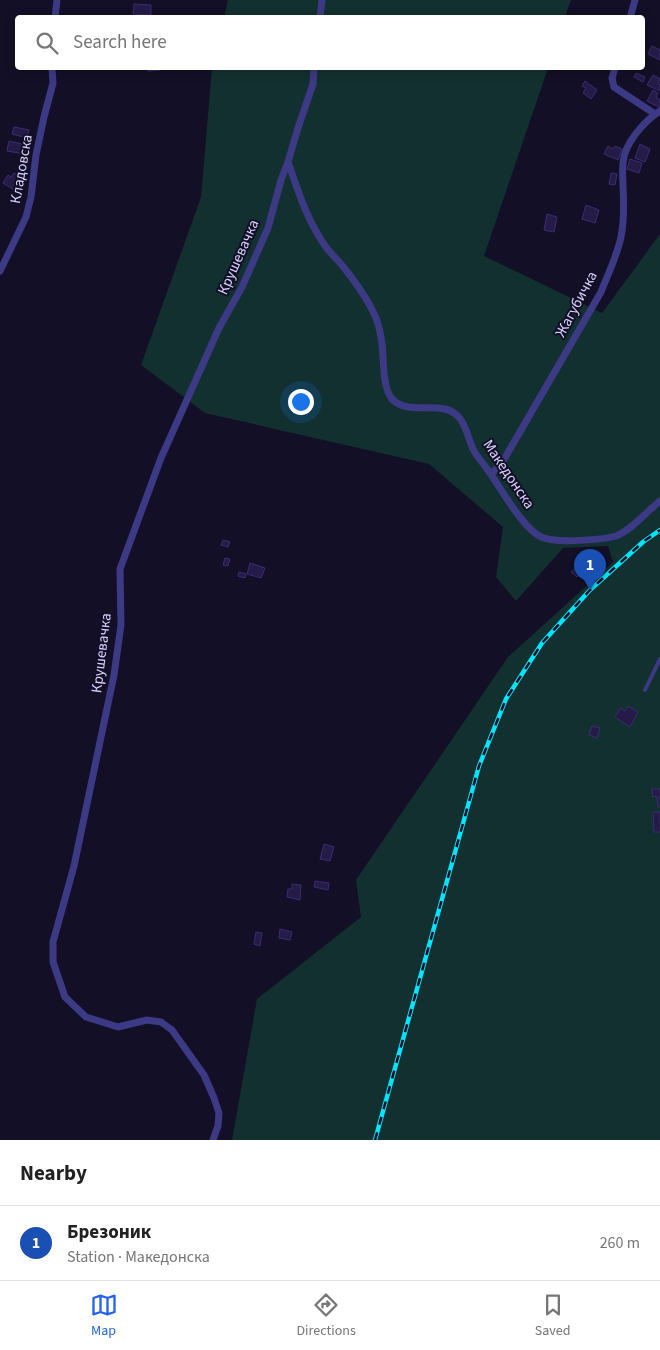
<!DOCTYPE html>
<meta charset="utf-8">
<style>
:root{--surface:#fff;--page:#f2f2f2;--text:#222;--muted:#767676;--line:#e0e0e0;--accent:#2563eb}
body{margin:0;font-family:"Source Sans 3",sans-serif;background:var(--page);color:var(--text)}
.you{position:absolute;left:300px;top:401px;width:18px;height:18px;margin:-12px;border:4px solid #fff;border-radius:50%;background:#1a73e8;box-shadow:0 0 0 8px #1a73e833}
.badge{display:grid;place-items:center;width:32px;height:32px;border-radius:50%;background:var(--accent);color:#fff;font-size:16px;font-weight:700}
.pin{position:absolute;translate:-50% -41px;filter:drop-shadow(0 1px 2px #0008)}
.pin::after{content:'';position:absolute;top:26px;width:18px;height:15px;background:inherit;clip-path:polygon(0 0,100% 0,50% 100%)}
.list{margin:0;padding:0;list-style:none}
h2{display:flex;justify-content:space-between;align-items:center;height:65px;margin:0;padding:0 20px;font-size:21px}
h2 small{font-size:16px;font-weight:400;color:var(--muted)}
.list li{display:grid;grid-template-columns:32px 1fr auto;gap:15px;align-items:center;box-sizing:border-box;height:75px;padding:0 20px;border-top:1px solid var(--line)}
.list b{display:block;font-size:19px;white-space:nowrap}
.list p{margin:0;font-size:16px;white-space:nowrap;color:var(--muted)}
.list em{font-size:16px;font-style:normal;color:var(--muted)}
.icon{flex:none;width:28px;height:28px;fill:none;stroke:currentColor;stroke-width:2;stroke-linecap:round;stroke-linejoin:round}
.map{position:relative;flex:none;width:660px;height:1140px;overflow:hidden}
.search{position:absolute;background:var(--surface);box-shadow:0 2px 12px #0003;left:15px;right:15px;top:15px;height:55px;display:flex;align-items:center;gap:12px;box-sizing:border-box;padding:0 18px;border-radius:5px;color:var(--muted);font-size:19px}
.sheet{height:140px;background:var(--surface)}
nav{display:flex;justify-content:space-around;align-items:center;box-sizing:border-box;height:70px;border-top:1px solid var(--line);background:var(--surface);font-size:14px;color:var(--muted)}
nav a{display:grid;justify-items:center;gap:2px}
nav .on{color:var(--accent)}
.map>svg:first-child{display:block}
.green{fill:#12302f}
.building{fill:#241b47;stroke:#3b2d73}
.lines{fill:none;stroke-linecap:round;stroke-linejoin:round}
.lane{stroke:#3d3a85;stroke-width:4}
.street{stroke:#3d3a85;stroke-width:7}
.rail-casing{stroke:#00e5ff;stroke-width:4.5}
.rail{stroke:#130f26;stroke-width:2.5;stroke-dasharray:8;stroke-linecap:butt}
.labels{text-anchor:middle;stroke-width:4;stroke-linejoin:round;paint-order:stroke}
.street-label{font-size:15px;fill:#d9d4ff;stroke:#130f26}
</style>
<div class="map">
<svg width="660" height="1140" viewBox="0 0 660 1140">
<rect width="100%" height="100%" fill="#130f26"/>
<path class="green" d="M228 0H571L565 17 224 18Z
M212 68H548L484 256 602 313 660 234V1140H232L257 999 361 917 356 880 508 657 613 562 608 546 563 548 516 601 496 577 503 527 429 464 205 413 141 365 201 197Z"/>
<path class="building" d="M134 4 151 5V15L133 14Z
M652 46 660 50V60L648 54Z
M148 68H160V70L148 71Z
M636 73 645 77 643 82 634 77Z
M653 75 660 79 658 83 660 85V91L647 85Z
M585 81 597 90 591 99 583 93 586 88 582 86Z
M653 90 658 93 656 97 660 100V108L647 101Z
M14 127 29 130 27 138 12 134Z
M9 141 26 145 25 154 7 151Z
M640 144 650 149 645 162 635 158Z
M608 146 613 149 615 146 622 149 618 160 604 154Z
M630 159 642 163 639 173 627 169Z
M14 173 23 178 16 191 3 183 8 175 11 177Z
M611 173 617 174 615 185 609 184Z
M586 205 599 210 595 223 582 219Z
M547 214 557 217 554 232 544 230Z
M223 540 230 542 228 547 221 545Z
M225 558 230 559 228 566 223 565Z
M250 563 265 568 261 578 247 574Z
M579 565 584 570 577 577 571 572Z
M239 572 246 574 245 578 238 576Z
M628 706 638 712 630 727 615 717 620 708 625 711Z
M592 726 600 728 597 738 589 735Z
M652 789H660V807H658L657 796 653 797Z
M653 812H660V832H654Z
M324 844 334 847 330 861 320 859Z
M315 881 329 883 328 890 314 887Z
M292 884 301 885 300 900 287 897 288 889H292Z
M280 929 292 932 290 940 279 938Z
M256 932 262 933 260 946 254 944Z"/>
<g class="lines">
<path class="lane" d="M645 690 660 659"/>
<path class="street" d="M55 18 57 0
M320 18 322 0
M630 18 635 0
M615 68 612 78 614 87 655 114
M288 162C297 188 305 214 320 238 325 248 334 256 341 264 354 280 368 299 376 318 379 326 381 336 382 344 384 359 382 387 392 399 410 418 445 396 461 420 467 429 469 441 474 451 479 459 486 467 492 476 503 492 526 533 544 538 557 543 603 540 616 536 632 530 647 511 660 501
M0 271 26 217 31 197 36 155 44 117 53 83 52 68
M491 474 501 464 506 456 601 292C608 274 617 256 621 237 624 221 624 203 623 187 623 179 622 171 623 163 624 144 644 121 660 111
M213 1140 218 1126 219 1113 214 1098 204 1075 172 1030 161 1022 147 1020 118 1027 86 1017 65 997 53 962V942L74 866 114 675 121 625 120 569 161 458 219 328 242 287 268 228 281 180 288 162 298 128 313 84 314 68"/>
<defs>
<path id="rail" d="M375 1140 479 766 506 699 542 643 590 590 643 542 660 530"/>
</defs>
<use href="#rail" class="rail-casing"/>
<use href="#rail" class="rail"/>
</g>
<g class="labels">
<g class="street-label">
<text transform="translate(21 169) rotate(-80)" y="5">Кладовска</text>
<text transform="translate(238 257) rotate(-66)" y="5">Крушевачка</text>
<text transform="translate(576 304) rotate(-62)" y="5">Жагубичка</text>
<text transform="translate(509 474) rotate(56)" y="5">Македонска</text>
<text transform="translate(101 653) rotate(-83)" y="5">Крушевачка</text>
</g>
</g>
</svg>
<div class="you"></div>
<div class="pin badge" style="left:590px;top:590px;background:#1a4fb4">1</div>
<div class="search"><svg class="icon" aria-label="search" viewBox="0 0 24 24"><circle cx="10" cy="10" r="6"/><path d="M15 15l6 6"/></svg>Search here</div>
</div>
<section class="sheet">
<h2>Nearby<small></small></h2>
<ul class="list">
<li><span class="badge" style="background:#1a4fb4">1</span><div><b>Брезоник</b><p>Station · Македонска</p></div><em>260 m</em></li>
</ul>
</section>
<nav>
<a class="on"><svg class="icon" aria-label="map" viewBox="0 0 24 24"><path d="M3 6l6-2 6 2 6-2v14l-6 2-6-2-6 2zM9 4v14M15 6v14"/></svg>Map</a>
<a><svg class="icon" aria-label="directions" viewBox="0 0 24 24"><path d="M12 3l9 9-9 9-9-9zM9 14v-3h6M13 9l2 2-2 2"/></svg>Directions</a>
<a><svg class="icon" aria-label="saved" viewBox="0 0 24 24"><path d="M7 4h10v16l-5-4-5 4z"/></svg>Saved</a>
</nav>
